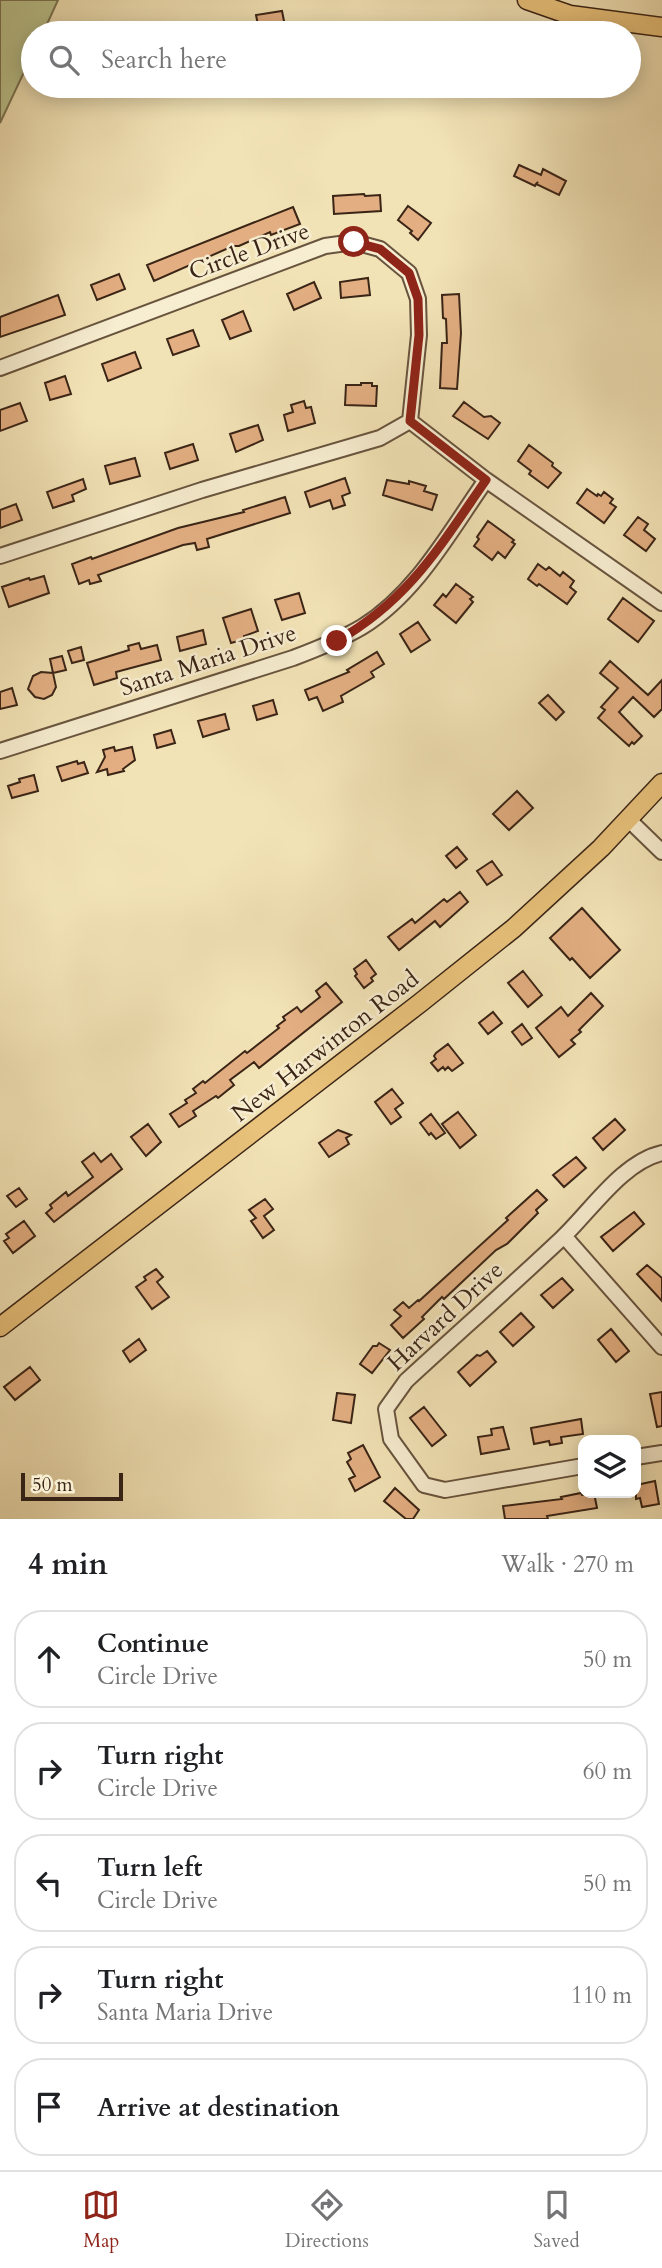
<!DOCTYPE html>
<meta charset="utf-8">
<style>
:root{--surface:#fff;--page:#f2f2f2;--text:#202124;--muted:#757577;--line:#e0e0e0;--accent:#8f2418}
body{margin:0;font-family:Cardo,serif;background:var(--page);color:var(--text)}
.controls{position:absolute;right:21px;bottom:21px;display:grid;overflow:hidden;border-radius:14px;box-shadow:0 4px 18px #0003}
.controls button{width:63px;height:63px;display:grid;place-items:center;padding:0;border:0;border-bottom:2px solid var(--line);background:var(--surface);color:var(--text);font:35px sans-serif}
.scale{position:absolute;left:21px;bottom:18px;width:102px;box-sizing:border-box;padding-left:7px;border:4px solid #3a2416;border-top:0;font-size:19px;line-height:24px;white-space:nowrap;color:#3a2416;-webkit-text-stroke:5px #f7edd0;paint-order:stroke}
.stop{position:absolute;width:21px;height:21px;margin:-16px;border:5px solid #8f2418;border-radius:50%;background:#fff}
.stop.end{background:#8f2418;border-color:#fff;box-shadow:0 2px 7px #0008}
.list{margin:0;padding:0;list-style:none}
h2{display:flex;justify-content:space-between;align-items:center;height:91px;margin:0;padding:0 28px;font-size:30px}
h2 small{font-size:23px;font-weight:400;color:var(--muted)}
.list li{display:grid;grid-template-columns:46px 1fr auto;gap:21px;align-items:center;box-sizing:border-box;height:98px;margin:0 14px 14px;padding:0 14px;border:2px solid var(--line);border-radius:28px}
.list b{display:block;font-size:26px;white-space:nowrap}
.list p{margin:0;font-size:23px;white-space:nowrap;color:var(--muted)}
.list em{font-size:23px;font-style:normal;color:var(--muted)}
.icon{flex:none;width:38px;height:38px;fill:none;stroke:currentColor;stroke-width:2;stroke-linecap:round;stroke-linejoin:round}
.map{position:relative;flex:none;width:662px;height:1519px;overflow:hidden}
.search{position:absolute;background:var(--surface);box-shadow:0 4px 18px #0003;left:21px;right:21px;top:21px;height:77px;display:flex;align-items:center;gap:18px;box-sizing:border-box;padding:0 24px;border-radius:38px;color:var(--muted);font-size:26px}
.sheet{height:651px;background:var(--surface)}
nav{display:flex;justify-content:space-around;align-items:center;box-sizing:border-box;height:98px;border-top:2px solid var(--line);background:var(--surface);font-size:19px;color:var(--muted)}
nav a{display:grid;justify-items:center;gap:4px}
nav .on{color:var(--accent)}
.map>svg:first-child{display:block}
.green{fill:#bbc38d;stroke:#7a7452;stroke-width:2}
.building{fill:#e3af82;stroke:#3a2416;stroke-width:2}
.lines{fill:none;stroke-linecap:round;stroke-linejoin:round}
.minor-casing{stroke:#68543e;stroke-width:18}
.major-casing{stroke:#3a2416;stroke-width:21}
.minor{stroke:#f7edd0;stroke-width:14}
.major{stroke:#e9c27b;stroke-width:18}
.route{stroke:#8f2418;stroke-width:9}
.labels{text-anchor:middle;stroke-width:5;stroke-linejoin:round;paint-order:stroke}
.street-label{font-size:24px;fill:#3a2416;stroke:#f7edd0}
</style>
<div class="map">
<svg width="662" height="1519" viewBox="0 0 662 1519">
<rect width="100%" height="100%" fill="#f2e3b6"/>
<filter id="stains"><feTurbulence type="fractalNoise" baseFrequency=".00286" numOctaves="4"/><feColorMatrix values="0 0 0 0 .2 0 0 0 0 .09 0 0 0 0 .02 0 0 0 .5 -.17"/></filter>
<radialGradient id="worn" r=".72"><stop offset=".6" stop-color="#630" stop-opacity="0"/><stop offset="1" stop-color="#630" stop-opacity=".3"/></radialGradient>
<path class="green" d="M0 0H58L43 33H33V53L0 123Z"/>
<path class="building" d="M282 11 285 26 259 30 256 15Z
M519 165 541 175 543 169 566 181 559 195 536 184 538 182 535 186 514 176Z
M364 194 365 196 380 195 381 211 334 214 333 196Z
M408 206 431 223 418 240 410 233 412 231 398 220Z
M293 207 300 224 271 235 270 232 239 246H233L154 281 147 265Z
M119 274 125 289 97 300 91 285Z
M368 278 370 295 341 298 340 282Z
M314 282 321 298 294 310 287 294Z
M459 294 461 333 457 389 440 388 442 343H447L446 319 443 318 442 295Z
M58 295 65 315 0 337V317Z
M243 311 251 331 230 339 222 320Z
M193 330 199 346 173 355 167 339Z
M135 352 141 368 108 381 102 364Z
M65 376 71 394 50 400 45 383Z
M361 383H372V386H377L376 406 345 405 346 385H361Z
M304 401 306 408 311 407 315 423 288 431 284 415 293 412 291 405Z
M464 402 484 417 491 416 500 423 488 439 453 416Z
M20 403 27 421 0 431V410Z
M258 425 263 440 236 452 230 434Z
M193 444 198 460 170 469 165 453Z
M529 445 553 463 552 466 561 473 548 488 529 474 531 471 518 461Z
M135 458 140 476 110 484 105 466Z
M345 478 350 493 342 496 345 505 333 509 330 500 310 507 305 492Z
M83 479 86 489 72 495 74 501 53 508 47 492Z
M387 480 409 484V481L426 486 424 491 437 495 432 510 383 495Z
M587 489 597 496 598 494 601 496 604 492 613 499 610 503 616 507 604 523 577 503Z
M285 497 290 513 207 539 209 547 197 550 195 543 183 545 98 575 101 581 90 584 89 580 79 584 72 564 91 557 92 559 178 528 244 512 243 510Z
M16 504 22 520 0 528V510Z
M638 517 648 524 644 530 655 539 646 551 624 535Z
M488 521 514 540 512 542 515 544 505 558 498 552 492 560 474 546 479 539 477 537Z
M538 564 546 570 549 567 560 576 563 572 574 581 570 587 576 592 567 604 539 584 537 586 528 579Z
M44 576 49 593 9 607 2 587 29 578 30 580Z
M456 584 473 597 470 599 473 602 456 623 434 605 443 594 446 597Z
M299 593 305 613 282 620 275 600Z
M623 598 654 621 638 642 608 619Z
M251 609 258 631 244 636 245 639 231 643 223 618Z
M418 622 430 640 411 652 400 634Z
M203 630 206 644 180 651 177 637Z
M139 643 141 649 157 645 161 660 116 672 117 678 94 685 87 663 129 650 128 646Z
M81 647 84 660 72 663 68 651Z
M377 652 384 664 371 672 374 677 341 696 343 702 323 711 317 697 309 700 305 690 349 672 347 670Z
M62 656 66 670 53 673 50 659Z
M610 661 648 695 662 680V709L654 717 633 697 619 712 642 736 634 744 632 742 629 746 598 718 605 710 601 707 618 688 600 673Z
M41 672 53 673 56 687 52 695 44 699 35 697 28 689 33 676Z
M12 688 17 705 0 709V692Z
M548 695 564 712 556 720 539 703Z
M273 700 277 714 257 720 253 706Z
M225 714 229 729 203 737 198 721Z
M171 730 175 743 157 748 154 735Z
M114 747 115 751 132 747 135 760 123 769 124 771 108 775 107 769 97 772 105 757 103 750Z
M77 761 78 764 84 762 88 773 62 781 57 767Z
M34 775 38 791 12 798 8 786 20 782 19 779Z
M517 791 533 808 509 830 493 814Z
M457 847 467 859 456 868 446 856Z
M492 861 502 875 487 885 477 871Z
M460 892 468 902 440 927 435 921 399 950 388 937 412 919 415 923 444 899 447 902Z
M582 908 620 950 590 978 572 958 570 960 550 938Z
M366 960 376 974 371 978 373 981 364 988 355 976 357 974 354 969Z
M523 971 542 995 528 1007 508 983Z
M326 983 342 1002 259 1068 254 1062 230 1080 234 1085 218 1098 216 1096 193 1111 196 1116 179 1127 170 1114 187 1103 185 1100 196 1093 193 1089 203 1081 205 1083 245 1051 247 1053 279 1028 277 1026 285 1020 283 1017 297 1007 301 1012 320 997 316 991Z
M591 993 603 1006 579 1030 581 1032 571 1040 575 1044 559 1057 536 1028 561 1007 568 1016Z
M493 1012 502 1023 488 1034 479 1023Z
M522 1024 532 1038 522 1045 512 1032Z
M448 1044 463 1063 452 1071 448 1067 445 1070 443 1067 438 1071 431 1063 436 1059 434 1056 436 1053Z
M392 1089 403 1103 395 1109 401 1117 391 1124 375 1102Z
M458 1112 476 1135 460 1148 442 1124Z
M431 1114 445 1133 436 1139 431 1133 429 1135 420 1123Z
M615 1119 625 1130 603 1150 593 1138Z
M148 1124 161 1142 146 1156 131 1137Z
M338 1130 351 1135 346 1138 349 1144 329 1157 319 1143Z
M94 1153 101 1162 111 1154 122 1169 54 1222 46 1213 52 1208 50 1205 66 1192 68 1196 93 1177 82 1162Z
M576 1157 586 1168 564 1187 553 1175Z
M19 1188 27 1199 16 1207 7 1196Z
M537 1190 547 1200 536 1210 538 1213 507 1244 496 1250 444 1299 442 1297 422 1317 424 1319 403 1338 391 1325 401 1316 394 1310 403 1302 409 1308 418 1300 419 1301 508 1220 506 1218Z
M265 1199 273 1209 264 1216 274 1230 263 1238 251 1221 256 1218 249 1210Z
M634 1212 644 1224 613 1251 601 1237Z
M24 1221 35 1236 13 1253 4 1241 9 1238 6 1234Z
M647 1265 662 1278V1301L637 1274Z
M156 1269 163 1277 157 1282 169 1297 152 1309 136 1287 146 1280 144 1277Z
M562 1278 573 1290 553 1308 541 1295Z
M521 1313 534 1327 513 1346 500 1332Z
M611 1329 629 1351 616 1362 598 1340Z
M139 1339 146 1350 130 1362 123 1351Z
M379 1343 390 1350 372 1373 360 1364 373 1346H377Z
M487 1351 496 1362 470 1386 458 1372 477 1355 480 1356Z
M30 1367 40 1380 15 1400 4 1387Z
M662 1392V1426L657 1427 650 1394Z
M337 1393 355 1395 351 1423 333 1420Z
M424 1407 446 1435 432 1446 410 1418Z
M581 1419 583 1434 561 1437 562 1443 550 1445 549 1441 534 1444 531 1428Z
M503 1427 509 1449 481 1454 478 1437 492 1435 491 1429Z
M363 1445 380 1477 355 1491 349 1479 355 1476 347 1462 351 1459 348 1453Z
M655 1481 659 1504 642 1507 640 1498 636 1499V1485Z
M395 1488 419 1510 413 1519H406L384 1501Z
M581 1493 582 1495 594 1493 597 1508 547 1516 548 1519H505L503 1506 562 1499 561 1497Z"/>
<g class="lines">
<defs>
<path id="minor" d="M0 368 325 246 354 242 380 249 409 273 418 299 419 335 410 421 486 480 662 603
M0 556 202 490 380 438 410 421
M0 751 293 658C317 649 340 640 362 627 417 593 450 531 486 480
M628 819 662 852
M564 1236 662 1347
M636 1457 662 1453
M583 1466 445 1490 424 1485 391 1439 386 1409 406 1381C457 1334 510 1287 561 1239 590 1212 622 1162 662 1153"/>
<path id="major" d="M527 0 570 15 662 27
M0 1327 420 1003 514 928 601 848 662 783"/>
</defs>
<use href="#minor" class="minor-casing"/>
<use href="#major" class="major-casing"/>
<use href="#minor" class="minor"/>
<use href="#major" class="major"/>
</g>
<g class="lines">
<path class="route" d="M337 641C410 599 440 546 486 480L410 421 419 335 418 299 409 273 380 249 354 242"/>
</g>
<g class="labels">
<g class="street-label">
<text transform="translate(249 251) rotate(-20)" y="8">Circle Drive</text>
<text transform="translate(208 660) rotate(-18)" y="8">Santa Maria Drive</text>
<text transform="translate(325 1046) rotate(-38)" y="8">New Harwinton Road</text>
<text transform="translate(445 1316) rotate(-43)" y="8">Harvard Drive</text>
</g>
</g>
<rect width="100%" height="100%" filter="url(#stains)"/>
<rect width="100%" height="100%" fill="url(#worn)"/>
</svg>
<div class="controls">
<button><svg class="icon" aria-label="layers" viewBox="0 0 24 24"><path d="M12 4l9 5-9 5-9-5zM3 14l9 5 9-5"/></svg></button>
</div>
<div class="scale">50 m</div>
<div class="stop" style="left:354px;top:242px"></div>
<div class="stop end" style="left:337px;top:641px"></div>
<div class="search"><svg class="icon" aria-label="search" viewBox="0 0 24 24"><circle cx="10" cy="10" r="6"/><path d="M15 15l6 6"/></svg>Search here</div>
</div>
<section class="sheet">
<h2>4 min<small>Walk · 270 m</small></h2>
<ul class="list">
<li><svg class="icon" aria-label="ahead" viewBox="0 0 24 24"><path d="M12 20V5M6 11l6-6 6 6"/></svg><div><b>Continue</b><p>Circle Drive</p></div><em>50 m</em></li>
<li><svg class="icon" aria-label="right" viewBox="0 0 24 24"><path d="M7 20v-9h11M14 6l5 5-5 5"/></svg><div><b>Turn right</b><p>Circle Drive</p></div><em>60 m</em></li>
<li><svg class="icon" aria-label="left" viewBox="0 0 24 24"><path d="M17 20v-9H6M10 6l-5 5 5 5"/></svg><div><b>Turn left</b><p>Circle Drive</p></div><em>50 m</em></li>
<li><svg class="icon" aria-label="right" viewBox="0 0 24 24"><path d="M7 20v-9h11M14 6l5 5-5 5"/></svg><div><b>Turn right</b><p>Santa Maria Drive</p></div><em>110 m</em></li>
<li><svg class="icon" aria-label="arrive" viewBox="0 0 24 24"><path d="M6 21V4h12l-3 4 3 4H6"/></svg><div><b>Arrive at destination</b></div></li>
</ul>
</section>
<nav>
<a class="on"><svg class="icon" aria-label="map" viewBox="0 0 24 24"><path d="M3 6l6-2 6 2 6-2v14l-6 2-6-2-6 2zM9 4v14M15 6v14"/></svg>Map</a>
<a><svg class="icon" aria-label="directions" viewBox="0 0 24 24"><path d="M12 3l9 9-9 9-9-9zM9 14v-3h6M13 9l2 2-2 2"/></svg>Directions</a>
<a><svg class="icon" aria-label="saved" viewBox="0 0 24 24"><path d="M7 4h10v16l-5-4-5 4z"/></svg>Saved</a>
</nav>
